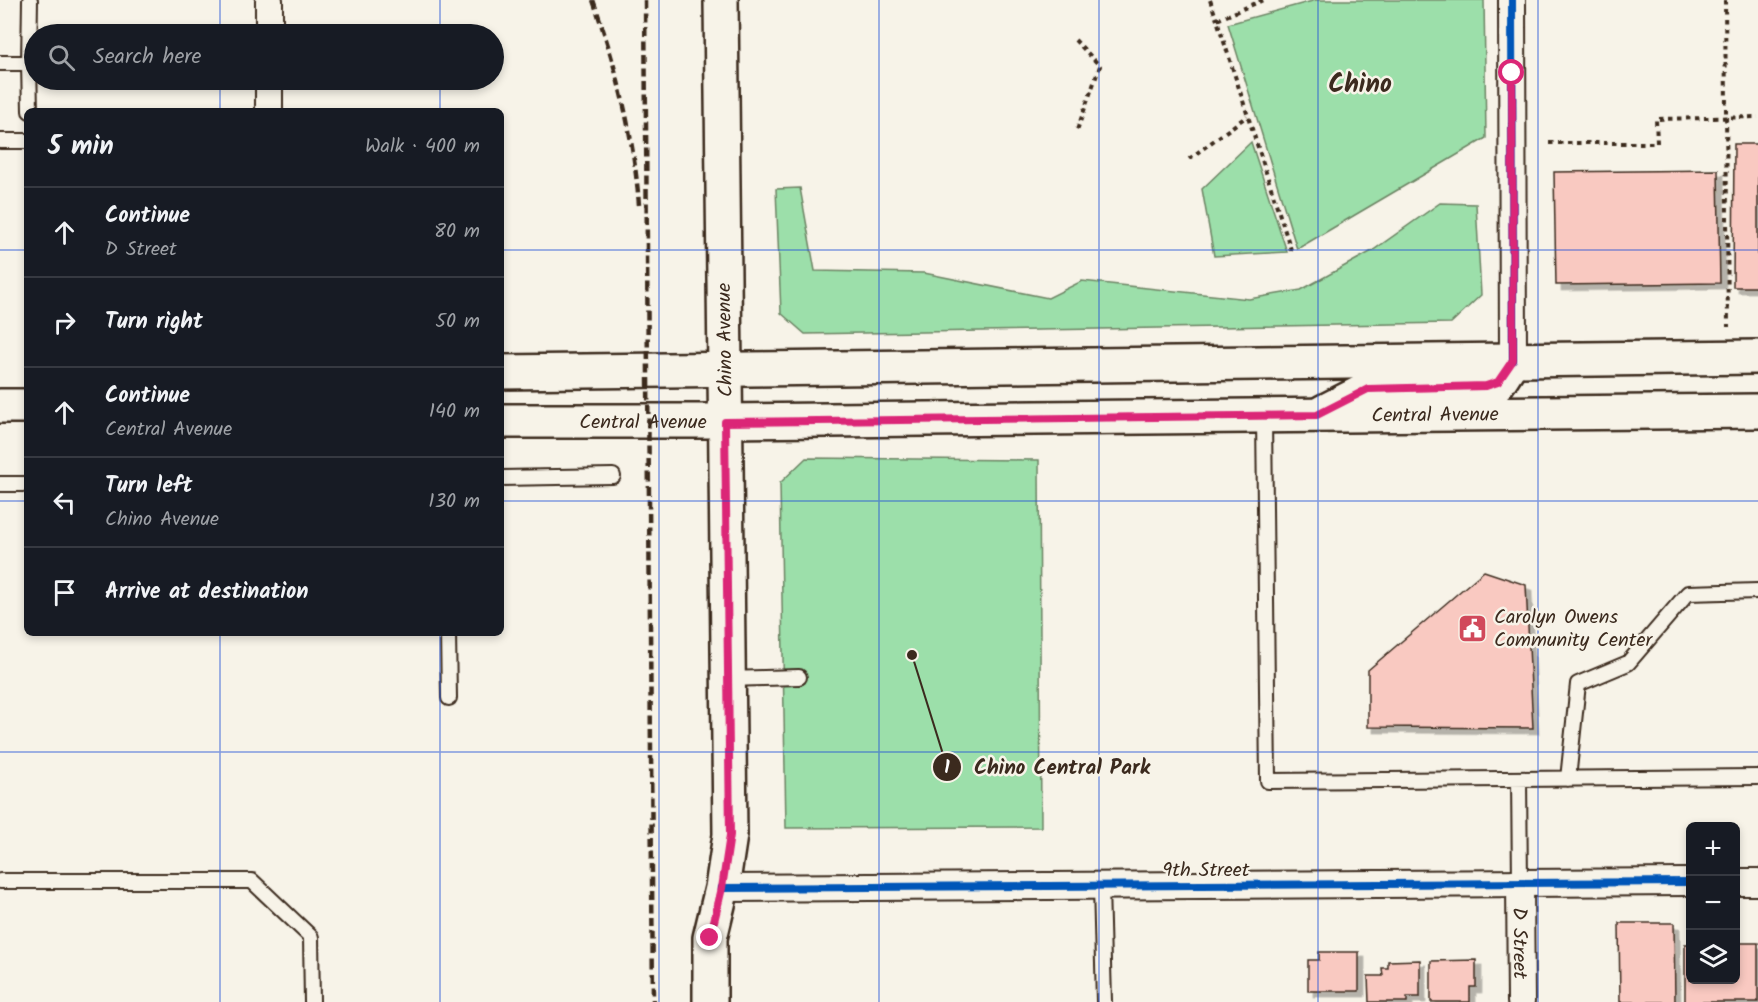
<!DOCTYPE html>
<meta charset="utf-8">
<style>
:root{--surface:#171b24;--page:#20242c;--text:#f1f3f6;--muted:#9ea1a6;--line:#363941}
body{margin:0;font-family:Kalam,sans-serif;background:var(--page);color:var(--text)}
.controls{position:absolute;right:18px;bottom:18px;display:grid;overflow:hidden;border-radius:9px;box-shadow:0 3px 9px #0003}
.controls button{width:54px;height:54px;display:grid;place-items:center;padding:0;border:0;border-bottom:2px solid var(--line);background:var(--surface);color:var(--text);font:30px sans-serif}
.stop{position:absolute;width:18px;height:18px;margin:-14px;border:4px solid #db2777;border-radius:50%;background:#fff}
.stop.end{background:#db2777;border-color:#fff;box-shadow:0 2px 6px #0008}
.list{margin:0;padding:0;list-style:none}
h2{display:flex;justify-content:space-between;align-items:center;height:78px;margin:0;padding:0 24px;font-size:26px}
h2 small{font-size:20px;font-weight:400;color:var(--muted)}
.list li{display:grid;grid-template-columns:39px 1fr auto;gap:18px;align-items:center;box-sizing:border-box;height:90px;padding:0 24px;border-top:2px solid var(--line)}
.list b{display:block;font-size:22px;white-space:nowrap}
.list p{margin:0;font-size:20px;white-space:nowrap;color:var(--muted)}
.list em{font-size:20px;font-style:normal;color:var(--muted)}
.icon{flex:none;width:33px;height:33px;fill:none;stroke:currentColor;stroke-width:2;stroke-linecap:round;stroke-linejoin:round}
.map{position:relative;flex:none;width:1758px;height:1002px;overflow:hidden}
.search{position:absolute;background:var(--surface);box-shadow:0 3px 9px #0003;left:24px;top:24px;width:480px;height:66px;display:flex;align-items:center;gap:15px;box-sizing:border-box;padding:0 21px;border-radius:33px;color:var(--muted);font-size:22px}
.panel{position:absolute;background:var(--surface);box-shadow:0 3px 9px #0003;left:24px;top:108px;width:480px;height:528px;border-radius:9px}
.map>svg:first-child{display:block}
.green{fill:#9cdfaa;stroke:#6c8464;stroke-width:1.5}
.building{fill:#f9c9c1;stroke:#3b2a1e;stroke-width:1.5;filter:url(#shadow)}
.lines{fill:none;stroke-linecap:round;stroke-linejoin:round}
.lane-casing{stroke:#3b2a1e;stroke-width:18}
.street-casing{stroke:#3b2a1e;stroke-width:30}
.secondary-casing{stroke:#3b2a1e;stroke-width:38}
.primary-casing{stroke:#3b2a1e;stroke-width:38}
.path{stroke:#3b2a1e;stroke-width:4;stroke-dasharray:4.5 4.5;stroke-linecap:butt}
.lane{stroke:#f7f3e8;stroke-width:14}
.street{stroke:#f7f3e8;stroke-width:26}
.secondary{stroke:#f7f3e8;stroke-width:33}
.primary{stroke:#f7f3e8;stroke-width:33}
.rail{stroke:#3b2a1e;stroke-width:4.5;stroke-dasharray:9 4.5;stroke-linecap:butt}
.cycleway-casing{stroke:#f7f3e8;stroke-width:11}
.cycleway{stroke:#0057b8;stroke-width:8}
.route{stroke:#db2777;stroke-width:8}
.grid{fill:none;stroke:#1d4ed8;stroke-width:1.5;stroke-opacity:0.55}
.labels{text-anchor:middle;stroke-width:5;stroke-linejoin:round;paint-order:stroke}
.street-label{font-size:20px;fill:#3b2a1e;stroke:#f7f3e8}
.poi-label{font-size:20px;fill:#3b2a1e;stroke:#f7f3e8;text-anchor:start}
.district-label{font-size:26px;font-weight:bold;fill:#3b2a1e;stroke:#f7f3e8}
.leader{fill:none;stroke:#3b2a1e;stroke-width:2}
.callout-dot{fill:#3b2a1e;stroke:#f7f3e8;stroke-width:2}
.mark-label{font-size:18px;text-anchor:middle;font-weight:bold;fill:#fff}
.callout-label{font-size:21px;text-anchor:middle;font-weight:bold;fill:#3b2a1e;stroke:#f7f3e8;stroke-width:5;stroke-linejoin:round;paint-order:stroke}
</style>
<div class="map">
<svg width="1758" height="1002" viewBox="0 0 1758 1002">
<defs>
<filter id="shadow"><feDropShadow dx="5.5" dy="5.5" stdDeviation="0" flood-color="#0004"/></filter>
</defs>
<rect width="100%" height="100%" fill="#f7f3e8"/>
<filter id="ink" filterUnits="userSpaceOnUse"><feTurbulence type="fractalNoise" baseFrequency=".0167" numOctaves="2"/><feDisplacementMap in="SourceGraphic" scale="12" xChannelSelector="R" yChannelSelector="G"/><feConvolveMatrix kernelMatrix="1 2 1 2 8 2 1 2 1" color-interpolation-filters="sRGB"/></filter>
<g filter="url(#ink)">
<path class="green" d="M1316 0H1484L1486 138 1297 249 1228 24Z
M1251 142 1287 252 1214 256 1202 189Z
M800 188 815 271 924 273 1048 298 1082 281 1249 299 1301 290 1372 251 1440 203 1476 204 1481 295 1451 323 805 334 781 313 776 189Z
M806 458 1039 460 1041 827 786 828 780 483Z"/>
<path class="building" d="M1734 144H1758V287H1733Z
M1718 170 1720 283 1556 285 1554 172Z
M1484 571 1526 585 1533 728 1368 727V670Z
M1619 923H1674L1675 1002H1620Z
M1736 943H1758V1002H1685V944H1690V980H1736Z
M1319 952H1359V991H1308V960H1319Z
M1420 960V997H1407V1002H1369L1368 976H1383L1382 968H1388V961Z
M1476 960V987H1470V1002H1431V961Z"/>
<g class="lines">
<defs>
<path id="lane" d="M0 63H29L30 111
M29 63 30 0
M0 141H27
M1264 417 1268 781 1758 777
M501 478 613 476
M0 484H27
M448 633 449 698
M728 679 799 677
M1519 779 1520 883
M1568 779 1578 684 1628 663 1688 593 1758 591
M0 881H252L311 937 312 1002
M1101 886 1104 1002"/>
<g id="street">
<path d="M269 0V34"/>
<path d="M1512 0 1513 360"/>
<path d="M269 80V111"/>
<path d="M1736 882H1758"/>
<path id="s1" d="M1520 883 1521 1002"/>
<path d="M722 888 1690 882"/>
</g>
<path id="secondary" d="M710 1002V938L722 888 730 835 721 0"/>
<g id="primary">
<path d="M501 372 1758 357"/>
<path d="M0 406H27"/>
<path d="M1323 412 1368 389 1486 386 1498 383 1513 360"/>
<path id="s2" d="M501 421H725L1758 411"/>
</g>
</defs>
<use href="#lane" class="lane-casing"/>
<use href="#street" class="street-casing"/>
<use href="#secondary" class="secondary-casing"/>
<use href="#primary" class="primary-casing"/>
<path class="path" d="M1210 0 1217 20
M1263 0 1217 20 1292 253
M1725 0 1728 327
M1075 40 1100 66 1076 133
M1549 143H1657L1656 119 1758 117
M1189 159 1247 116"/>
<use href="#lane" class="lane"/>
<use href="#street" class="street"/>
<use href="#secondary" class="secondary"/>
<use href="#primary" class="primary"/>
<path class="rail" d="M593 0C616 65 634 136 639 205
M645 0 653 1002"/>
<defs>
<path id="cycleway" d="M1512 0 1513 360
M722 888 1690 882"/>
</defs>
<use href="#cycleway" class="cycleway-casing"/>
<use href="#cycleway" class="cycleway"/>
</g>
</g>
<g class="lines" filter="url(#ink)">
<path class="route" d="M710 938 722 888 730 835 725 422 1317 415 1368 389 1486 386 1498 382 1513 360 1512 73"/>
</g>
<path class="grid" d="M220 0V34M440 0V34M659 0V1002M879 0V1002M1099 0V1002M1318 0V1002M1538 0V1002M220 80V111M440 80V111M0 250H27M501 250H1758M0 501H27M501 501H1758M220 633V1002M440 633V1002M0 752H1758"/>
<defs>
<symbol id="civic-square" viewBox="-11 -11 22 22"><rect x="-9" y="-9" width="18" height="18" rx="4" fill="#d1495b" stroke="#f7f3e8"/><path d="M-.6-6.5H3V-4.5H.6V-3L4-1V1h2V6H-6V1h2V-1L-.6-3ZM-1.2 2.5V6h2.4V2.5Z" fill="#fff"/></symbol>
</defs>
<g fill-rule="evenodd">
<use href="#civic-square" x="1456" y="612" width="33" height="33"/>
</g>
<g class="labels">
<g class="street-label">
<text transform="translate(724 340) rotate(-91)" y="7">Chino Avenue</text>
<text dy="7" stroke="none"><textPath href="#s2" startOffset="934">Central Avenue</textPath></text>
<text dy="7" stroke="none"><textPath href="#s2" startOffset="142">Central Avenue</textPath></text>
<text x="1206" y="876">9th Street</text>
<text dy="7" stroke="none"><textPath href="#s1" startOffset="60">D Street</textPath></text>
</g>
<g class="poi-label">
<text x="1494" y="623">Carolyn Owens<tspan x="1494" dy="23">Community Center</tspan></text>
</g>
<g class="district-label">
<text x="1360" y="92">Chino</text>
</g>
</g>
<path class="leader" d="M912 655L947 767"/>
<g class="callout-dot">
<circle cx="912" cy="655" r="6"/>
<circle cx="947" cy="767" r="15"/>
</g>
<g class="mark-label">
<text x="947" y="773">1</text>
</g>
<g class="callout-label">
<text x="1062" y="774">Chino Central Park</text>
</g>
</svg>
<div class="controls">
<button>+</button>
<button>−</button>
<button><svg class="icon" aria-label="layers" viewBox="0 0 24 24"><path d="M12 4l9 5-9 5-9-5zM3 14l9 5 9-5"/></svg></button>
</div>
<div class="stop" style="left:1512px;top:73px"></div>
<div class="stop end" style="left:710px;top:938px"></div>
<div class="search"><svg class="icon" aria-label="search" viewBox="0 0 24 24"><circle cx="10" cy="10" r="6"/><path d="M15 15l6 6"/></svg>Search here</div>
<section class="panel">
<h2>5 min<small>Walk · 400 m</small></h2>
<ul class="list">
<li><svg class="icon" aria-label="ahead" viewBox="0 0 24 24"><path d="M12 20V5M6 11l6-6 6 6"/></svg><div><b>Continue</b><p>D Street</p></div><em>80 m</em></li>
<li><svg class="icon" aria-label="right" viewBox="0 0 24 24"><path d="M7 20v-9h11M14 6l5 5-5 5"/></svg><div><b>Turn right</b></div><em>50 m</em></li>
<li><svg class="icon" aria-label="ahead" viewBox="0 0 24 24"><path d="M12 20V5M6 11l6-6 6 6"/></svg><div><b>Continue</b><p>Central Avenue</p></div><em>140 m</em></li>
<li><svg class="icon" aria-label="left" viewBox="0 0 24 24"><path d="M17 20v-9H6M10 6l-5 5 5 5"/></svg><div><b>Turn left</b><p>Chino Avenue</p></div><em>130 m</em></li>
<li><svg class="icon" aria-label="arrive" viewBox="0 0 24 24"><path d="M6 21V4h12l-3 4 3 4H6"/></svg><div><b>Arrive at destination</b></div></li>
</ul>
</section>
</div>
